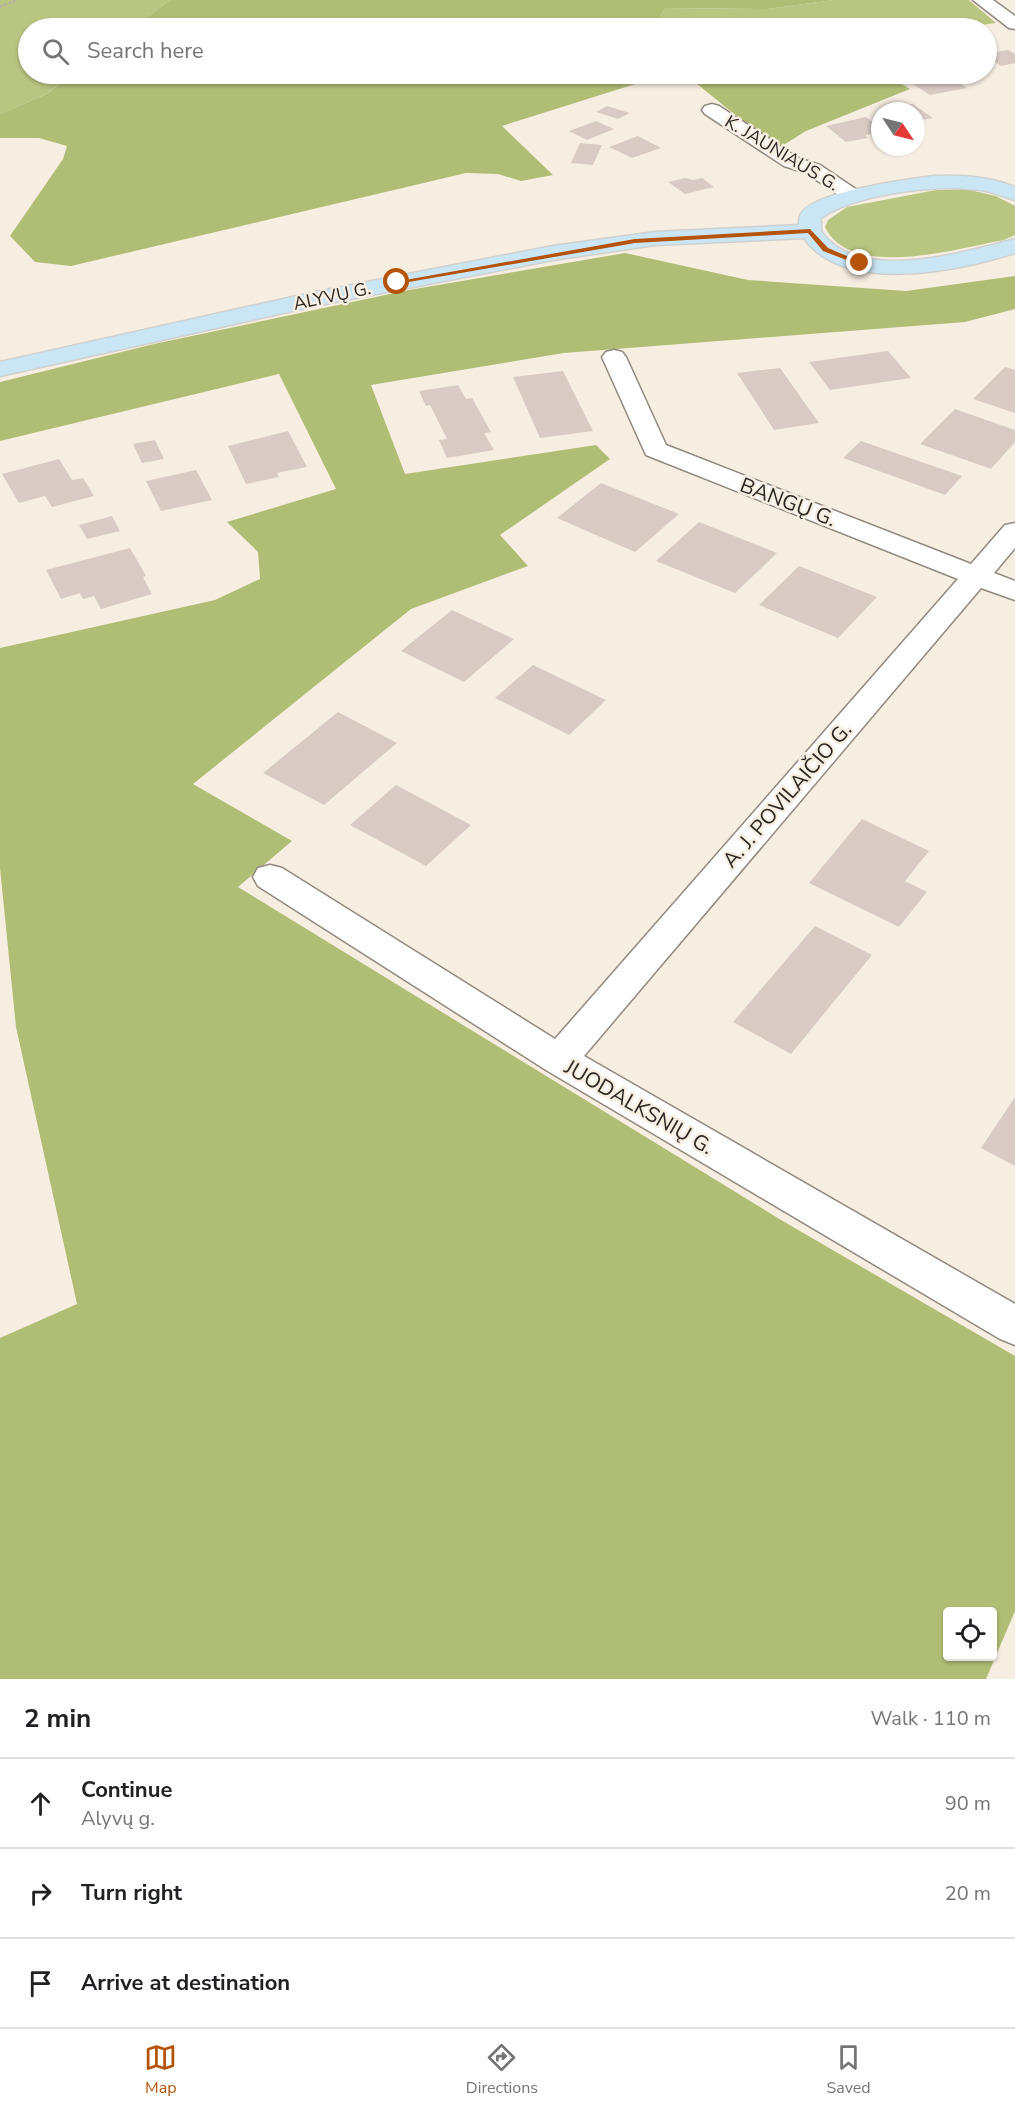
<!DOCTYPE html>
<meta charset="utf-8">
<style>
:root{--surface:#fff;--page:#f2f2f2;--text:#202124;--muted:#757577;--line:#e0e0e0;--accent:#b45309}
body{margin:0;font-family:"Nunito Sans",sans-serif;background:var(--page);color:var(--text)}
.controls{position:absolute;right:18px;bottom:18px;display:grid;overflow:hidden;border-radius:6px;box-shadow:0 2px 4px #0004}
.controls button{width:54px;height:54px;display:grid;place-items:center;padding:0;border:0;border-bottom:2px solid var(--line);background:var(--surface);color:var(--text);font:30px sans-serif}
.compass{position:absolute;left:871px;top:102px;width:54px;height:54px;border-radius:50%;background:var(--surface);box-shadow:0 2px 4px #0004;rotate:125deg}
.stop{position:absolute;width:18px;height:18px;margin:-14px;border:4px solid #b45309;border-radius:50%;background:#fff}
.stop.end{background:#b45309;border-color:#fff;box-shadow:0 2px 6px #0008}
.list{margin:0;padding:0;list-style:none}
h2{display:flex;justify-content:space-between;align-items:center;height:78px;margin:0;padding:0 24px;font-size:26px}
h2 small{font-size:20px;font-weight:400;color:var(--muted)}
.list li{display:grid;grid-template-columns:39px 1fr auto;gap:18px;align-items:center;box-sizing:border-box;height:90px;padding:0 24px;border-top:2px solid var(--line)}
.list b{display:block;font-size:22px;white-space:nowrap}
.list p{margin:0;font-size:20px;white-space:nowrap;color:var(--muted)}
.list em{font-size:20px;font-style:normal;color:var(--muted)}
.icon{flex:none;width:33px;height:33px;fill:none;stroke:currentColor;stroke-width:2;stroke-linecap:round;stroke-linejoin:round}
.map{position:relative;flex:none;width:1015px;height:1679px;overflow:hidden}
.search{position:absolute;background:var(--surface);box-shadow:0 2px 4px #0004;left:18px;right:18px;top:18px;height:66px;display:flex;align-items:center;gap:15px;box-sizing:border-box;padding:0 21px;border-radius:33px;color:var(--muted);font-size:22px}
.sheet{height:348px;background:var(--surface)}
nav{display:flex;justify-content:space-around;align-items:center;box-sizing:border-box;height:84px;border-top:2px solid var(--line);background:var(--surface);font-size:16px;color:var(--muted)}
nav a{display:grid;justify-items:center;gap:3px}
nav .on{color:var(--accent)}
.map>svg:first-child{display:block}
.green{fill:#b9c682}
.forest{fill:#b0be75;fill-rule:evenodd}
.building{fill:#d9cbc4}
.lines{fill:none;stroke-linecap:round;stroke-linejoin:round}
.minor-casing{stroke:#91897e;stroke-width:3}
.tertiary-casing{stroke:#91897e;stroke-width:3}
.primary-casing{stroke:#d0d0cf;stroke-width:3}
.path{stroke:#b5aea5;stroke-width:2;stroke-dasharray:3 1.5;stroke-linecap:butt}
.minor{fill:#fff;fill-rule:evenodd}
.tertiary{fill:#fff;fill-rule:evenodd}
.primary{fill:#cae6f5;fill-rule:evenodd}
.route{fill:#b45309}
.labels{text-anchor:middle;stroke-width:5;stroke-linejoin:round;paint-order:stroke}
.far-street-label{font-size:18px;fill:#2b2824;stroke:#f7eee2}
.street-label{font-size:21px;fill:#2b2824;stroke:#f7eee2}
</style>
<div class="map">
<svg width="1015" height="1679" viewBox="0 0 1015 1679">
<rect width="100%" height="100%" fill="#f7eee2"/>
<path class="green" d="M0 0H170L133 28H28V74H74L47 94 0 114Z
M834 0H969L996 23 960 28 699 26 665 28 660 26V16L666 8 767 9Z
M965 189 996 196 1015 206V235L1004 240C959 248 851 281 825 227L828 220 847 207 936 190Z"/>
<path class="forest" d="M170 0H834L767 9 666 8 660 16V26L665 28H133Z
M699 26 913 27 917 28H686Z
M74 74H667L502 126 553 175 521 181 498 174 466 173 71 266 35 262 10 236 63 159 67 146 39 138H0V114L47 94Z
M685 74H885L910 89 806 131 777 149Z
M625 253 748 280 906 291 1015 276V309L965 322 564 353 371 385 405 474 596 445 610 459 500 535 528 566 411 609 193 784 292 841 238 887 781 1220 1015 1356V1611L986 1679H0V1338L77 1304 16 1027 0 868V648L215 600 260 579 258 552 227 522 336 489 279 374 0 441V382L154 344 409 290ZM948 1612H992V1656H948Z"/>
<path class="building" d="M1008 50 1015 54V63L1001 66 986 56V54Z
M946 74 967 88 930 95 908 81Z
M913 104 933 118 916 121V111H891L896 109 893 107Z
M607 106 630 113 618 119 596 112Z
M866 117 880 128V133L865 135 868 138 846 142 826 126Z
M596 121 614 129 587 140 569 131Z
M638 136 661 148 632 158 609 147Z
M580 143 602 145 593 165 571 163Z
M685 178 693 180 702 178 714 187 685 194 668 182Z
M888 351 911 378 830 390 809 362Z
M1005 367 1015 370V413L973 399Z
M780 368 819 423 774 430 737 373Z
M563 371 593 431 540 438 513 377Z
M458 385 466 399 472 398 491 432 484 433 494 450 447 458 439 440 447 439 430 405 426 406 419 391Z
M955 409 1015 430V442L991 469 920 444Z
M288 431 307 467 277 473 279 477 246 484 228 446Z
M155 440 164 459 142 463 133 444Z
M861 441 962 476 945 495 843 458Z
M59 459 72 480 83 478 94 496 52 507 45 496 19 503 2 474Z
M196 470 212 500 161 511 146 481Z
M601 483 679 514 635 552 557 518Z
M112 516 120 531 87 539 79 525Z
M699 522 777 553 735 593 656 561Z
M130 548 146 576 143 577 152 594 101 609 94 596 83 599 80 593 61 599 46 570Z
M799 566 877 597 838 638 759 605Z
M452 610 514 639 464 682 401 651Z
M533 665 606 700 569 735 495 698Z
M338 712 397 743 324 805 263 773Z
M396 785 471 825 426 866 350 825Z
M862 819 929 851 905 881 927 892 899 927 809 883Z
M815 926 872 955 791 1054 733 1022Z
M1015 1097V1166L981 1148Z"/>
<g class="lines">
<defs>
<path id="minor" d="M712 104 719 106 798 158 820 165 860 192 864 196 860 200 853 202 846 200 806 173 784 166 705 114 702 110 705 106Z
M614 350 622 352 626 357 666 445 971 564 1005 525 1015 523V548L994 573 1015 581V600L981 588 584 1056 1015 1304V1345L1000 1339 546 1070 258 886 253 877 258 868 270 865 282 868 555 1039 958 579 646 455 602 357 606 352Z"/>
<path id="tertiary" d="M973 0H993L1015 16V29L1009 28Z"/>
<path id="primary" d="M933 176C961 175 988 176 1015 187V200C1003 197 992 191 979 190 938 184 855 194 821 218V231C858 285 964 252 1015 239V253C959 271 843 295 804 238L655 245 553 260 315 306 0 376V362L315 292 553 246 655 232 799 225C799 224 799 217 800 216 808 192 910 179 933 176Z"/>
</defs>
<use href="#minor" class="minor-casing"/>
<use href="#tertiary" class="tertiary-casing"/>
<use href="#primary" class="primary-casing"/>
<path class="path" d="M0 7 17 0"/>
<use href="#minor" class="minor"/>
<use href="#tertiary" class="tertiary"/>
<use href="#primary" class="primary"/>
</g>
<path class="route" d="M810 229 828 248 863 263 857 264 823 251 808 233 635 243 397 284 394 282 635 239Z"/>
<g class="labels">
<g class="far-street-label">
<text transform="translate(782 153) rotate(31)" y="6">K. JAUNIAUS G.</text>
<text transform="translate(332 296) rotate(-12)" y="6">ALYVŲ G.</text>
</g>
<g class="street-label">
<text transform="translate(788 502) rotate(21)" y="7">BANGŲ G.</text>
<text transform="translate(787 795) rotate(-49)" y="7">A. J. POVILAIČIO G.</text>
<text transform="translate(639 1107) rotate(30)" y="7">JUODALKSNIŲ G.</text>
</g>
</g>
</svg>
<div class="controls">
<button><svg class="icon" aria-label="locate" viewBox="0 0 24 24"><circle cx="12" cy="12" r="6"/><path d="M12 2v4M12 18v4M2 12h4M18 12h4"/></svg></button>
</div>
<svg class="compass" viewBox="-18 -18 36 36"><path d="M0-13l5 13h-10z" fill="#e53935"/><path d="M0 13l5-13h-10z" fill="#757577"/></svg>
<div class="stop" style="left:397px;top:282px"></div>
<div class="stop end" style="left:860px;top:263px"></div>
<div class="search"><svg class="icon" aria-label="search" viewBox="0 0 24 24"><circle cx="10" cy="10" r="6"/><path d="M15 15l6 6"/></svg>Search here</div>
</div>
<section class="sheet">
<h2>2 min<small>Walk · 110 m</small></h2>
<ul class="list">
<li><svg class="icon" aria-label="ahead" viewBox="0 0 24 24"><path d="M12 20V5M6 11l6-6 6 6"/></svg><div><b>Continue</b><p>Alyvų g.</p></div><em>90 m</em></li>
<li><svg class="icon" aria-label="right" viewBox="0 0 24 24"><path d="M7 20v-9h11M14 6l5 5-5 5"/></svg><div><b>Turn right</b></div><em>20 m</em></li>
<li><svg class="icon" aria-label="arrive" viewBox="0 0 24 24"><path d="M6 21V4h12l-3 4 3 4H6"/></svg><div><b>Arrive at destination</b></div></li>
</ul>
</section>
<nav>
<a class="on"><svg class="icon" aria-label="map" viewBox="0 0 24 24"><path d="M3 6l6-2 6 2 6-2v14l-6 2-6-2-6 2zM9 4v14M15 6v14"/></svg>Map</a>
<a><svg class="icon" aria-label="directions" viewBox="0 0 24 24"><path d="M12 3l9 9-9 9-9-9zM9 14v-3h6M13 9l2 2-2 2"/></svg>Directions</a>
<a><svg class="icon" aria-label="saved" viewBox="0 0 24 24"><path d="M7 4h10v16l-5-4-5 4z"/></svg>Saved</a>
</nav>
